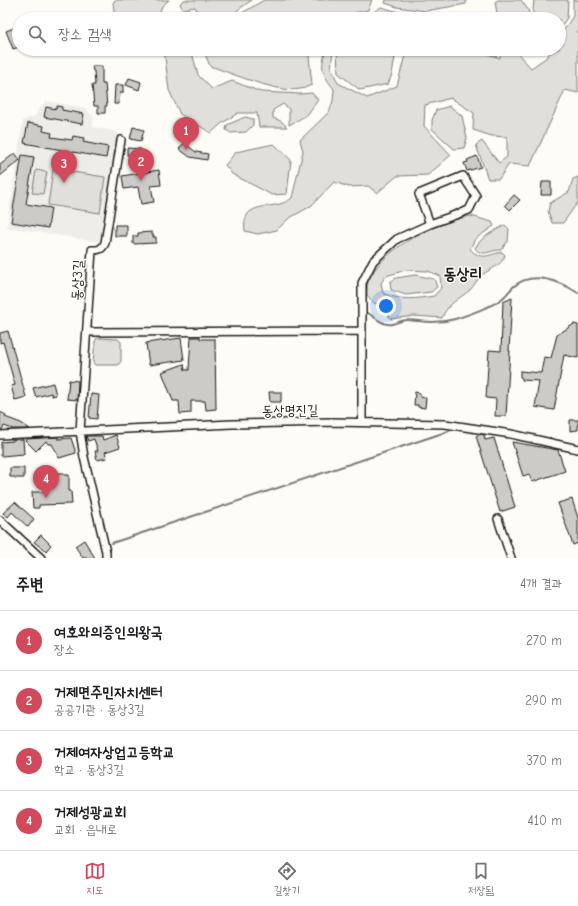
<!DOCTYPE html>
<html lang="ko">
<meta charset="utf-8">
<style>
:root{--surface:#fff;--page:#f6f6f6;--text:#202124;--muted:#757577;--line:#e0e0e0;--accent:#d1495b}
body{margin:0;font-family:"Comic Neue","Poor Story",sans-serif;background:var(--page);color:var(--text)}
.you{position:absolute;left:386px;top:306px;width:14px;height:14px;margin:-10px;border:3px solid #fff;border-radius:50%;background:#1a73e8;box-shadow:0 0 0 6px #1a73e833}
.badge{display:grid;place-items:center;width:26px;height:26px;border-radius:50%;background:var(--accent);color:#fff;font-size:13px;font-weight:700}
.pin{position:absolute;translate:-50% -33px;filter:drop-shadow(0 1px 2px #0008)}
.pin::after{content:'';position:absolute;top:21px;width:14px;height:12px;background:inherit;clip-path:polygon(0 0,100% 0,50% 100%)}
.list{margin:0;padding:0;list-style:none}
h2{display:flex;justify-content:space-between;align-items:center;height:52px;margin:0;padding:0 16px;font-size:17px}
h2 small{font-size:13px;font-weight:400;color:var(--muted)}
.list li{display:grid;grid-template-columns:26px 1fr auto;gap:12px;align-items:center;box-sizing:border-box;height:60px;padding:0 16px;border-top:1px solid var(--line)}
.list b{display:block;font-size:15px;white-space:nowrap}
.list p{margin:0;font-size:13px;white-space:nowrap;color:var(--muted)}
.list em{font-size:13px;font-style:normal;color:var(--muted)}
.icon{flex:none;width:22px;height:22px;fill:none;stroke:currentColor;stroke-width:2;stroke-linecap:round;stroke-linejoin:round}
.map{position:relative;flex:none;width:578px;height:558px;overflow:hidden}
.search{position:absolute;background:var(--surface);box-shadow:0 1px 3px #0004;left:12px;right:12px;top:12px;height:44px;display:flex;align-items:center;gap:10px;box-sizing:border-box;padding:0 14px;border-radius:22px;color:var(--muted);font-size:15px}
.sheet{height:292px;background:var(--surface)}
nav{display:flex;justify-content:space-around;align-items:center;box-sizing:border-box;height:56px;border-top:1px solid var(--line);background:var(--surface);font-size:11px;color:var(--muted)}
nav a{display:grid;justify-items:center;gap:2px}
nav .on{color:var(--accent)}
.map>svg:first-child{display:block}
.built{fill:#eeede9}
.green{fill:#e0dfdb;stroke:#7e7e7c;fill-rule:evenodd}
.lines{fill:none;stroke-linecap:round;stroke-linejoin:round}
.stream{stroke:#797876;stroke-width:2}
.building{fill:#cccbc8;stroke:#1c1c1c}
.minor-casing{stroke:#1c1c1c;stroke-width:10}
.minor{stroke:#fdfcf7;stroke-width:7}
.labels{text-anchor:middle;stroke-width:3;stroke-linejoin:round;paint-order:stroke}
.street-label{font-size:14px;fill:#1c1c1c;stroke:#fdfcf7}
.quarter-label{font-size:16px;font-weight:bold;fill:#1c1c1c;stroke:#fdfcf7}
</style>
<div class="map">
<svg width="578" height="558" viewBox="0 0 578 558">
<rect width="100%" height="100%" fill="#fdfcf7"/>
<filter id="ink" filterUnits="userSpaceOnUse"><feTurbulence type="fractalNoise" baseFrequency=".025" numOctaves="2"/><feDisplacementMap in="SourceGraphic" scale="8" xChannelSelector="R" yChannelSelector="G"/><feConvolveMatrix kernelMatrix="1 2 1 2 8 2 1 2 1" color-interpolation-filters="sRGB"/></filter>
<g filter="url(#ink)">
<path class="built" d="M46 101 85 108 93 117V127L117 132 121 140 105 243 7 227 23 120 34 117Z"/>
<path class="green" d="M115 0H169L162 6 157 19H115L113 3Z
M183 0H252L225 19H201L195 7 183 9 180 4Z
M264 0H372L368 10 340 16 337 19H232Z
M386 0H466V4L425 11 397 7 385 3Z
M498 0H521L529 11 527 19H498L495 2Z
M534 0H568L567 18 559 29V19H532Z
M573 0H578V93L565 90 530 166 509 164 499 179H488L476 145 482 141 499 163 507 157V137L492 136 473 130 474 113 451 98 425 105 424 126 451 155 428 175 397 176 377 193 368 186 349 187 334 182 311 206 288 219 277 230 258 234 245 231C241 202 267 209 283 203 286 202 289 200 292 198L303 151 300 140 329 112 333 101 334 89C322 74 320 68 326 49H333L331 68 338 83 367 98 397 86 405 55 401 49H473L500 58 501 49H521L520 56 531 68 547 57 552 49H559V38L573 16Z
M381 7 423 19H364Z
M180 11 194 13 195 19H167L169 12Z
M164 49H191L198 75 212 89 232 81 261 92 300 94 312 93 318 100 307 115 289 125V109L283 104 273 110V118L281 121 287 127H259L257 113H238L221 124 211 133 180 114 169 90Z
M203 49H313L309 56 312 85C308 86 304 89 300 89 280 94 231 73 210 66Z
M337 49H394L396 51 392 74 388 84 360 90 338 73Z
M450 106 462 116 467 138 464 148 454 149 432 129V120L436 110Z
M245 117 253 119V125L246 132 231 133 226 130 227 125Z
M274 144 291 160 287 194 272 195 232 174 225 165 236 152Z
M53 169 105 177 100 213 48 205Z
M36 170 47 172 43 194 32 193Z
M578 177V202L563 223H552L548 211 550 203 569 192 573 179Z
M471 216 492 222 494 226 475 239 470 249C482 261 487 255 502 252L505 255C502 266 491 268 482 275 477 279 475 285 470 290 459 299 447 304 442 318L414 316 391 319 383 306 374 303 367 295C367 291 367 286 368 282 381 248 437 222 471 216ZM406 270 428 271 440 276 441 288 434 296C416 299 400 301 383 293L381 283 386 276Z
M505 225 509 229 508 241 501 250C489 250 482 258 475 248 482 236 493 232 505 225Z
M415 275 434 279 437 287 431 292 406 295 391 290 390 282 396 278Z
M97 338 118 339 121 342V361L118 365H95L93 363 95 341Z"/>
<g class="lines">
<path class="stream" d="M368 313C374 317 384 326 392 324 397 323 402 320 407 320 411 320 415 321 419 321 431 323 444 322 455 319 465 316 493 306 500 300 505 297 509 291 513 287 532 270 560 281 578 293
M112 543 449 431"/>
</g>
<path class="building" d="M19 26V47L13 49 6 31Z
M92 66H102V84H105L107 106H105V113H98V106H94L92 85H95L94 71H93Z
M129 78 141 82 139 90 126 85Z
M115 85H123V93H120L119 104H114Z
M57 106 62 107V110L84 114 82 124 44 117 46 107 56 109Z
M28 123 44 126 43 131 52 133 51 137 72 140 73 136 84 138 83 142 108 147 106 158 24 143Z
M133 127 144 130 141 141 130 139Z
M184 143 196 152 208 154 207 160 190 157 179 149Z
M127 148 141 149 140 156 127 155Z
M15 153 20 160 0 176V165Z
M22 155 34 157 26 204 51 208 48 228 11 222Z
M477 156 481 167 467 171 464 163 468 162 467 160Z
M159 170 161 185 151 186 154 202 141 204 138 187 124 189 122 176Z
M542 182H551V195H541Z
M514 195 520 200 510 210 505 205Z
M115 225H127V236H115Z
M152 232V235H154L153 237H156V243L133 244V236H138V233Z
M512 298 509 351H510L506 416H495L496 399 486 398 489 350 501 351 503 302Z
M574 324 578 325V358L564 355 554 410 535 407 539 381 522 380V378L520 377V371L541 373 544 357 551 358 557 335Z
M8 331 26 397 15 400 11 386 15 385 3 342 0 343V333Z
M191 337H200V339H215L216 409 206 410 205 401H191V413L180 414 179 401H173L162 372 184 364 185 370H189Z
M181 338 184 360 149 365 146 343Z
M69 380 78 381 77 400 67 399Z
M53 383 56 395 52 396 51 393 36 397 33 388Z
M269 392H281V402H270Z
M415 392 420 393V397L426 398 425 408 418 407V405H414Z
M91 394 99 395 97 419 89 418Z
M0 412 6 415 5 417 21 423 30 429H13L4 426 2 430H0Z
M570 420H578V430L570 431Z
M481 434 484 435 485 440 494 438 515 507 500 512 476 436Z
M116 435 120 447 105 452 107 458 97 460 95 451H98L94 439 88 441 86 436H102L103 440Z
M58 437V439L71 438 76 453 59 458 52 444H48L46 441 36 451 25 440 27 439Z
M13 439H23L24 454 1 456V442L13 441Z
M512 442 558 450 565 471 532 482 529 474 523 476Z
M10 468H24V478H15V477H10Z
M46 473H64V475H69V491H71L72 504 39 505V508H33L32 492H46Z
M572 499 578 518V543L573 545 558 503Z
M15 502 34 519 28 527 12 512 8 517 3 513Z
M41 535 51 545 46 551 34 542Z
M84 540 95 558H83L75 546Z"/>
<g class="lines">
<defs>
<path id="minor" d="M87 332 361 331
M362 422V283L373 261 397 239 430 224 469 210 476 196 463 176 419 194 430 224
M0 435 232 424 332 422 445 424 511 434 578 449
M498 519 511 558
M0 520 41 558
M106 558V552L84 457 80 431 92 250C98 250 102 250 105 243L121 140"/>
</defs>
<use href="#minor" class="minor-casing"/>
<use href="#minor" class="minor"/>
</g>
</g>
<g class="labels">
<g class="street-label">
<text transform="translate(77 280) rotate(-87)" y="5">동상3길</text>
<text transform="translate(290 410) rotate(-1)" y="5">동상명진길</text>
</g>
<g class="quarter-label">
<text x="463" y="279">동상리</text>
</g>
</g>
</svg>
<div class="you"></div>
<div class="pin badge" style="left:186px;top:150px">1</div>
<div class="pin badge" style="left:141px;top:181px">2</div>
<div class="pin badge" style="left:64px;top:183px">3</div>
<div class="pin badge" style="left:46px;top:498px">4</div>
<div class="search"><svg class="icon" aria-label="search" viewBox="0 0 24 24"><circle cx="10" cy="10" r="6"/><path d="M15 15l6 6"/></svg>장소 검색</div>
</div>
<section class="sheet">
<h2>주변<small>4개 결과</small></h2>
<ul class="list">
<li><span class="badge">1</span><div><b>여호와의증인의왕국</b><p>장소</p></div><em>270 m</em></li>
<li><span class="badge">2</span><div><b>거제면주민자치센터</b><p>공공기관 · 동상3길</p></div><em>290 m</em></li>
<li><span class="badge">3</span><div><b>거제여자상업고등학교</b><p>학교 · 동상3길</p></div><em>370 m</em></li>
<li><span class="badge">4</span><div><b>거제성광교회</b><p>교회 · 읍내로</p></div><em>410 m</em></li>
</ul>
</section>
<nav>
<a class="on"><svg class="icon" aria-label="map" viewBox="0 0 24 24"><path d="M3 6l6-2 6 2 6-2v14l-6 2-6-2-6 2zM9 4v14M15 6v14"/></svg>지도</a>
<a><svg class="icon" aria-label="directions" viewBox="0 0 24 24"><path d="M12 3l9 9-9 9-9-9zM9 14v-3h6M13 9l2 2-2 2"/></svg>길찾기</a>
<a><svg class="icon" aria-label="saved" viewBox="0 0 24 24"><path d="M7 4h10v16l-5-4-5 4z"/></svg>저장됨</a>
</nav>
